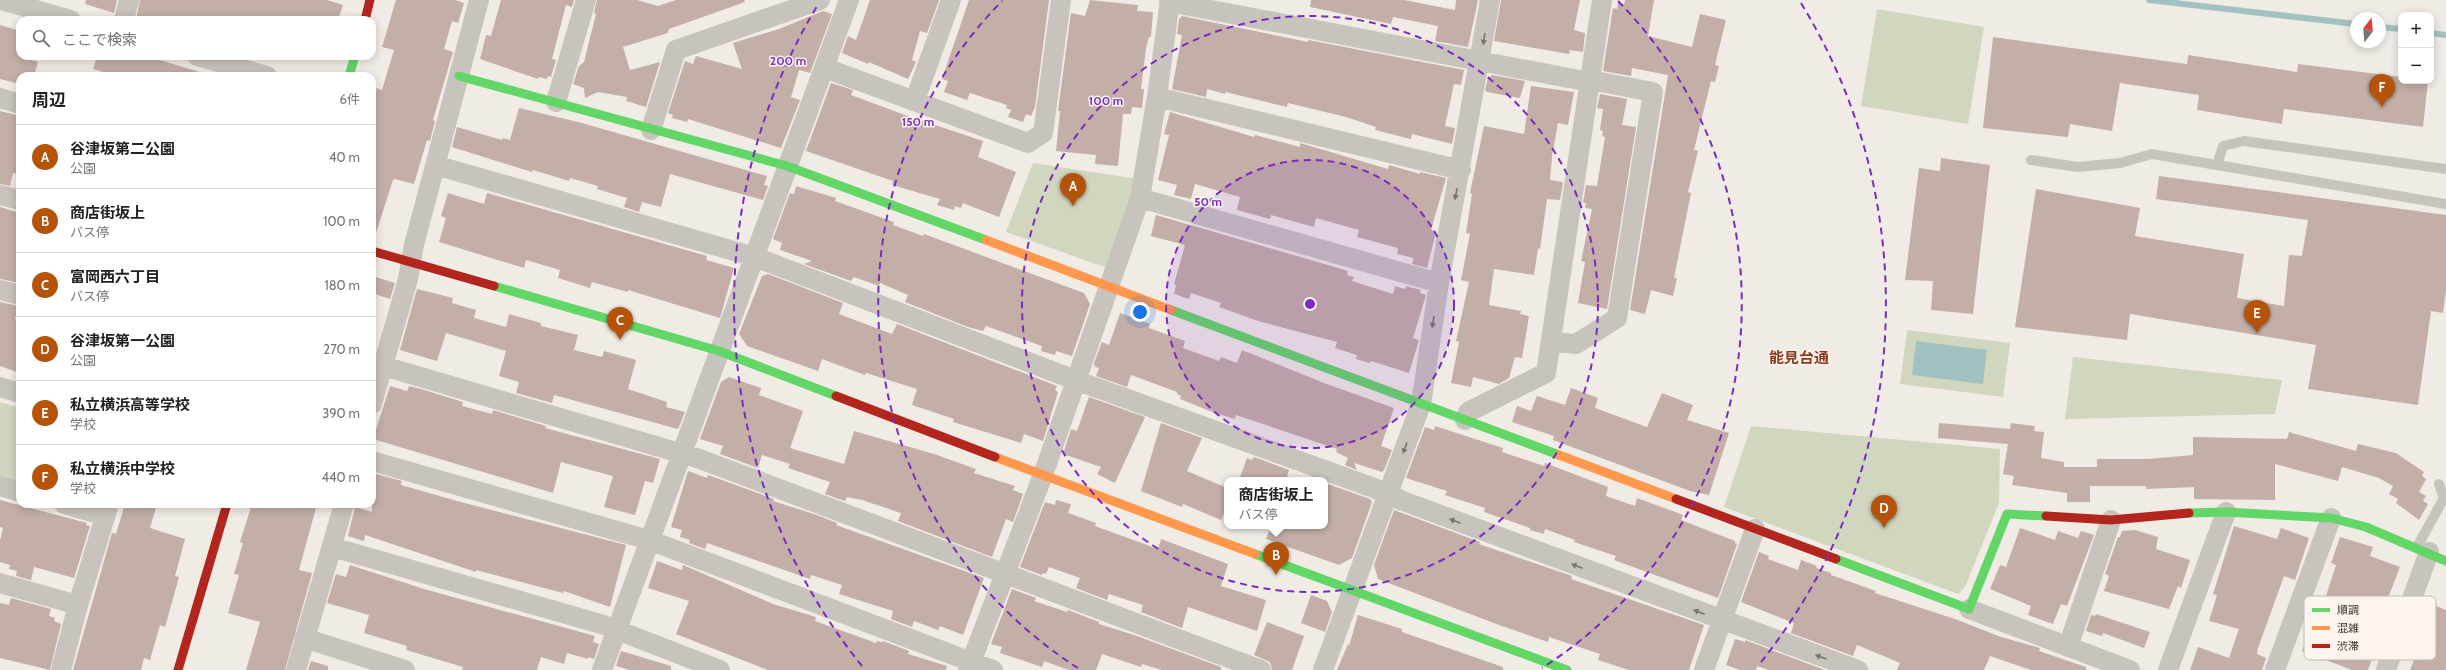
<!DOCTYPE html>
<html lang="ja">
<meta charset="utf-8">
<style>
:root{--surface:#fff;--page:#f2f2f2;--text:#202124;--muted:#757577;--line:#e0e0e0;--accent:#b45309}
body{margin:0;font-family:Cabin,"Noto Sans JP",sans-serif;background:var(--page);color:var(--text)}
.controls{position:absolute;right:12px;top:12px;display:grid;overflow:hidden;border-radius:8px;box-shadow:0 2px 10px #0003}
.controls button{width:36px;height:36px;display:grid;place-items:center;padding:0;border:0;border-bottom:1px solid var(--line);background:var(--surface);color:var(--text);font:20px sans-serif}
.compass{position:absolute;left:2350px;top:12px;width:36px;height:36px;border-radius:50%;background:var(--surface);box-shadow:0 2px 10px #0003;rotate:16deg}
.you{position:absolute;left:1140px;top:312px;width:14px;height:14px;margin:-10px;border:3px solid #fff;border-radius:50%;background:#1a73e8;box-shadow:0 0 0 6px #1a73e833}
.badge{display:grid;place-items:center;width:26px;height:26px;border-radius:50%;background:var(--accent);color:#fff;font-size:13px;font-weight:700}
.pin{position:absolute;translate:-50% -33px;filter:drop-shadow(0 1px 2px #0008)}
.pin::after{content:'';position:absolute;top:21px;width:14px;height:12px;background:inherit;clip-path:polygon(0 0,100% 0,50% 100%)}
.popup{position:absolute;left:1224px;top:477px;width:104px;height:52px;box-sizing:border-box;display:grid;place-content:center;border-radius:8px;background:var(--surface);filter:drop-shadow(0 1px 3px #0005);font-size:13px;white-space:nowrap;color:var(--muted)}
.popup b{font-size:15px;color:var(--text)}
.popup::after{content:'';position:absolute;left:50%;top:100%;margin-left:-8px;border:8px solid transparent;border-top-color:var(--surface)}
.list{margin:0;padding:0;list-style:none}
h2{display:flex;justify-content:space-between;align-items:center;height:52px;margin:0;padding:0 16px;font-size:17px}
h2 small{font-size:13px;font-weight:400;color:var(--muted)}
.list li{display:grid;grid-template-columns:26px 1fr auto;gap:12px;align-items:center;box-sizing:border-box;height:64px;padding:0 16px;border-top:1px solid var(--line)}
.list b{display:block;font-size:15px;white-space:nowrap}
.list p{margin:0;font-size:13px;white-space:nowrap;color:var(--muted)}
.list em{font-size:13px;font-style:normal;color:var(--muted)}
.icon{flex:none;width:22px;height:22px;fill:none;stroke:currentColor;stroke-width:2;stroke-linecap:round;stroke-linejoin:round}
.map{position:relative;flex:none;width:2446px;height:670px;overflow:hidden}
.search{position:absolute;background:var(--surface);box-shadow:0 2px 10px #0003;left:16px;top:16px;width:360px;height:44px;display:flex;align-items:center;gap:10px;box-sizing:border-box;padding:0 14px;border-radius:12px;color:var(--muted);font-size:15px}
.panel{position:absolute;background:var(--surface);box-shadow:0 2px 10px #0003;left:16px;top:72px;width:360px;height:436px;border-radius:12px}
.map>svg:first-child{display:block}
.green{fill:#d1d6bf}
.water{fill:#a1c2c1}
.lines{fill:none;stroke-linecap:round;stroke-linejoin:round}
.stream{stroke:#a1c2c1;stroke-width:6}
.building{fill:#c3afa7}
.lane{stroke:#c9c3be;stroke-width:10}
.street{stroke:#c9c3be;stroke-width:20}
.fast{stroke:#63d668;stroke-width:9}
.slow{stroke:#ff974d;stroke-width:9}
.jam{stroke:#b3261e;stroke-width:9}
.oneway{fill:#7b726d}
.ring{fill:none;stroke:#7b2cbf;stroke-width:2;stroke-dasharray:7 5}
.labels{text-anchor:middle;stroke-width:3;stroke-linejoin:round;paint-order:stroke}
.neighbourhood-label{font-size:15px;font-weight:bold;fill:#8c3b22;stroke:#fbf5ee}
.key{fill:#fbf5ee;stroke:#c1bab4;stroke-width:1}
.key-label{font-size:11px;fill:#3b302b}
.centre{fill:#7b2cbf;stroke:#fbf5ee;stroke-width:2}
.ring-label{font-size:12px;text-anchor:middle;font-weight:bold;fill:#7b2cbf;stroke:#fbf5ee;stroke-width:3;stroke-linejoin:round;paint-order:stroke}
</style>
<div class="map">
<svg width="2446" height="670" viewBox="0 0 2446 670">
<rect width="100%" height="100%" fill="#f0ebe5"/>
<path class="green" d="M1877 9 1984 27 1968 124 1861 106Z
M1033 163 1138 179 1107 268 1006 232Z
M1907 330 2010 343 2003 397 1900 384Z
M2073 357 2282 380 2275 414 2065 419Z
M0 402 20 408V486L0 480Z
M1751 426 2000 449 1999 503 1965 587 1958 594 1724 507Z"/>
<path class="water" d="M1916 341 1987 350 1983 384 1912 375Z"/>
<g class="lines">
<path class="stream" d="M2149 0 2356 24
M2380 27 2401 29
M2431 33 2446 35"/>
</g>
<path class="building" d="M86 0H117L114 13 85 4Z
M140 0H327L343 5 338 20H139L136 19Z
M396 0H455L464 3 458 23 452 21 444 49 453 52 433 120 435 121 430 141 427 140 414 184 395 179 393 180 375 236H372V87L382 90 394 50 382 47Z
M501 0H574L572 7 566 5 552 59 556 60 551 77 548 76 547 79 539 77 538 79 480 59 486 35 491 36Z
M597 0H637L658 6 676 0H744L745 2 669 29 668 33 623 47 630 70 660 62 646 107 626 101 627 97 598 92 585 98 584 88 573 84 579 66 584 62 596 14 594 13Z
M870 0H939L927 33 920 31 912 60 916 62 908 79 869 62 868 64 842 53 848 36 856 40Z
M969 0H1049L1035 107 1031 116 1026 114 1023 122 1008 117 1011 110 1006 108 1007 105 970 93 967 100 944 92 948 81 942 79Z
M1090 0 1138 5 1137 11 1153 12 1151 37H1149L1146 48 1141 89H1144L1142 108 1132 107 1131 114H1123L1118 166 1095 164 1096 155 1056 151 1060 111H1058L1071 13 1085 16Z
M1311 0H1404L1455 10 1456 0H1478L1468 47 1435 41 1438 26 1393 17 1391 24 1310 7Z
M1501 0H1580L1574 30 1585 33 1583 52 1570 50 1569 54 1494 41Z
M1625 0H1654L1648 36 1692 47 1700 14 1726 20 1715 65 1719 66 1715 82 1711 81 1694 150 1698 151 1688 192 1691 193 1674 278H1677L1673 296 1651 290 1645 314 1630 310 1668 75 1632 68 1631 76 1603 71 1613 8 1617 9 1618 3 1624 4Z
M823 11 832 14 810 73 799 70 791 97 800 100 781 148 688 119 687 122 672 118 673 115 668 113 685 61 693 64 696 56 742 69 733 43 779 29Z
M1182 16 1308 42V40L1464 70 1461 85 1454 84 1445 126 1455 128 1452 144 1412 134 1411 139 1375 130 1376 127 1346 117 1288 103 1287 107 1225 92V94L1207 89 1206 97 1172 89 1182 35 1177 34 1179 19Z
M0 25 20 31V57L38 62 34 76H20V84L0 79Z
M1993 37 2187 64 2188 55 2297 72 2298 64 2401 77V81H2428L2423 127 2284 109 2282 124 2197 110 2199 95 2120 83 2112 131 2070 124 2068 137 1983 128Z
M97 56H146L200 72 199 76H138L126 73 125 76H117L93 69Z
M1492 75 1525 81 1520 98 1487 92 1485 90 1488 78Z
M831 83 853 90 851 95 905 115 983 141 978 157 1016 172 999 217 963 203 961 208 955 206 954 210 937 205 940 199 892 185 893 181 806 151Z
M1531 86 1574 92 1568 125 1558 123 1552 156 1550 180 1563 182 1560 200 1547 199 1540 249 1538 248 1534 275 1494 269 1489 305 1521 311 1520 314 1529 316 1522 358 1515 357 1509 378 1499 384 1473 377 1471 387 1451 383 1459 342 1456 341 1469 282 1461 280 1470 234 1466 233 1472 194 1470 193 1484 126 1524 134Z
M1600 94 1627 99 1622 125 1636 127 1607 309 1578 303 1585 262 1581 261 1592 209 1585 208 1586 203H1583L1586 185 1597 186 1605 137 1602 136 1603 131 1600 130 1603 109 1597 108Z
M519 108 582 123 767 176 764 185 768 186 763 200 670 174 661 207 642 202 639 212 624 207 627 198 597 189 598 186 570 178 569 181 533 170 532 172 452 147 457 127 502 140 503 138 510 140Z
M0 111 20 116V175L13 173 10 186 0 184Z
M1170 112 1254 137 1255 135 1300 147V143L1388 169 1389 165 1420 174V172L1446 178 1431 230 1436 232 1427 268 1412 264 1414 258 1397 254 1398 248 1357 237 1359 230 1316 218 1314 227 1271 215 1270 219 1237 210 1240 197 1195 184 1191 199 1174 195 1177 185 1158 180 1169 135 1164 134Z
M1941 158 1990 165 1973 314 1931 310 1933 281 1905 280 1919 168 1940 171Z
M2159 176 2446 215V290L2443 313 2431 311 2418 405 2308 389 2316 345 2130 314 2127 340 2015 327 2036 189 2140 208 2135 236 2244 254 2237 298 2284 306 2289 255 2302 256 2308 220 2156 199Z
M796 186 836 198 835 201 894 222 893 225 923 236 924 234 1084 293 1090 304 1072 356 1056 351 1055 355 1041 351 1042 346 986 326 983 331 968 327 905 302 908 295 880 283 879 286 854 277 851 281 804 264 812 261 780 250 782 243 773 239 790 193 794 194Z
M448 193 484 204 487 193 707 256 706 260 734 268 720 318 628 290V292L592 282 590 288 558 278 560 270 526 260 524 268 439 242 446 218 441 216Z
M0 207 20 213V283L0 279Z
M1156 215 1328 265 1348 271 1347 275 1354 277 1352 281 1393 294 1395 286 1405 289 1406 286 1421 290 1420 293 1426 295 1413 338 1419 340 1409 373 1371 361 1370 363 1356 359 1357 355 1335 348 1337 342 1258 321 1219 307 1221 303 1191 293 1189 299 1174 294 1176 285 1174 284 1185 245 1151 236Z
M768 274 843 303 839 314 892 334 897 324 1057 386 1055 390 1058 392 1043 441 1024 434 1021 443 953 422 954 419 912 405 917 389 866 373 865 375 822 359 818 371 747 346 739 334 762 276Z
M372 276 395 283 390 299 372 293Z
M417 289 453 298 452 303 476 310 474 318 506 327 509 314 541 323V326L578 335 574 350 602 357 604 351 636 360 628 389 667 402 666 407 685 412 678 429 554 395 552 403 516 393 519 382 499 376 506 351 446 333 437 361 400 350Z
M0 302 18 306 15 319 20 320V373L0 366Z
M1120 313 1150 324 1149 328 1185 341 1183 348 1219 361 1221 357 1237 363 1242 350 1324 383 1394 408 1381 446 1392 450 1384 470 1382 472 1354 463 1357 470 1345 465 1348 458 1336 452 1337 449 1236 415 1235 419 1212 412 1180 399 1181 396 1177 394V392L1131 375 1127 387 1096 376 1099 368 1095 367 1094 363 1102 342 1109 345Z
M729 377 761 388 759 395 803 411 790 448 844 464 854 431 934 454 976 469 974 473 1015 486 1013 490 1023 494 1013 522 1006 519 992 557 898 521 901 513 862 500 847 497 845 501 825 494 830 482 788 468 790 464 762 455 758 468 720 454 723 446 700 439 721 382Z
M390 386 407 391 409 386 421 389 463 402 462 406 492 414 493 410 546 426 545 428 660 459 653 483 645 481 635 515 604 507 613 476 561 462 553 493 373 439Z
M1571 388 1598 398 1595 408 1647 427 1662 393 1693 405 1687 420 1729 433 1709 495 1690 491 1553 440 1554 436 1512 422 1517 406 1531 411 1537 396 1565 405Z
M1089 397 1145 417 1115 483 1097 474 1101 467 1063 454 1071 429 1077 431Z
M1161 423 1202 438 1187 471 1227 488V506L1221 520 1183 504 1182 507 1141 491Z
M1939 423 2010 429 2011 423 2035 426 2034 431 2044 432 2041 458 2064 462V467H2097V459H2148L2193 455V437L2287 439 2289 432 2356 451 2358 444 2396 453 2424 472 2422 476 2426 479 2419 492 2426 496 2423 501 2428 504 2419 520 2396 503 2398 499 2389 494 2393 486 2379 478 2342 467 2338 481 2275 464V500L2194 499V487L2146 489V486H2090V502H2067V493L2012 485 2014 476 2003 474 2008 444 1938 438Z
M1435 426 1503 448 1502 452 1544 466 1545 463 1608 487 1606 496 1635 506 1637 498 1683 515 1681 520 1735 541V543L1737 544 1718 598 1614 560 1616 556 1574 542 1575 540 1545 529 1544 534 1530 530V528L1484 512 1485 508 1445 495 1447 491 1406 478 1425 427 1434 430Z
M1254 457 1289 470 1286 480H1239L1247 458 1252 460Z
M688 471 707 478 708 475 774 499 773 501 817 515 837 523 836 525 984 578 963 635 940 626 938 630 914 621 912 627 891 619 893 611 839 594 842 585 811 575 810 579 707 543 705 549 689 543 690 540 680 537 682 530 671 527Z
M372 473 402 481 401 485 457 501 626 545 610 607 564 591 563 593 476 570V572L365 535 364 541 348 536 355 507 372 512Z
M1325 483 1370 499 1372 502 1352 558 1339 565 1266 539 1271 526H1325Z
M0 500 87 523 86 525 90 526 74 578 34 567 31 580 16 576 17 571 9 569 10 565 0 562V540L3 528 0 527Z
M1056 500 1071 504 1068 513 1096 523 1095 526 1158 549 1161 539 1228 564 1221 586 1266 600 1257 631 1188 607 1182 628 1141 612 1143 605 1109 594 1107 600 1076 588 1080 578 1049 567 1046 574 1043 573 1042 575 1020 567 1045 502 1055 505Z
M125 504H157L150 528 185 539 175 576 179 577 165 627 160 625 150 660 144 658 141 670H73L112 533 116 534Z
M252 504H317L299 570 312 573 285 670H246L260 622 228 613 239 575 234 574 243 543 240 542Z
M1394 510 1480 542 1479 544 1572 576 1571 579 1704 625 1689 670H1629L1598 660 1600 654 1549 637 1548 642 1499 625 1378 579 1374 565Z
M2234 526 2277 539 2281 528 2309 538 2295 580 2284 576 2258 648 2257 654 2266 658 2262 670H2190L2198 647 2229 658 2239 629 2209 621 2217 595 2213 594Z
M2020 528 2055 540 2058 531 2078 538 2081 531 2094 535 2067 606 2061 604 2053 624 2028 615 2031 606 1990 589 2000 565 2006 567Z
M2135 530 2158 537 2156 549 2190 560 2181 588 2178 586 2169 609 2104 591 2109 576 2105 574 2118 537H2120L2122 531Z
M2340 537 2373 547 2370 556 2400 567 2381 616 2387 618 2368 670H2352L2302 651 2311 628 2314 630 2326 596 2336 565 2331 563Z
M1759 552 1769 556 1768 559 1798 570 1801 560 1817 566 1816 568 1831 573V575L1876 591 1875 593 1955 619 2001 637 2040 648 2039 651 2086 667V670H2031L1990 656 1984 670H1897L1900 663 1857 645 1853 656 1791 633 1794 623 1741 602Z
M657 561 682 570 683 565 773 604 816 617 815 621 876 643 877 641 882 642 883 641 904 649 909 651 908 654 947 666 946 670H768L676 634 689 601 648 588Z
M350 565 424 589 595 636 593 642 599 644 594 659 588 657V659L567 653 564 664 541 657 537 670H462L463 667 406 650 407 646 364 633 369 615 327 603 336 574 346 577Z
M1012 589 1036 598 1034 601 1067 612 1068 610 1099 622V624L1134 635 1221 667V670H1162L1142 664 1141 667 1102 654 1096 670H1069L1044 661 1042 667 1000 653 1002 647 991 644Z
M1311 595 1327 601 1332 612 1325 632 1301 623Z
M11 598 51 609 49 616 55 618 54 621 61 624 50 670 0 658V603L9 605Z
M2427 602 2446 610V670H2410L2425 633 2416 629Z
M2096 614 2150 632 2144 648 2103 633 2102 636 2086 631 2091 615 2095 616Z
M1358 615 1402 629V632L1503 667V670H1337L1348 644 1349 646Z
M1267 622 1304 636 1292 670H1272L1270 662 1254 655Z
M1735 639 1745 642V640L1825 670H1769L1757 666 1756 670H1740L1726 665Z
M621 651 671 666V670H630L616 666Z
M311 661 328 666V670H308Z"/>
<g class="lines">
<path class="lane" d="M2031 160 2078 167 2120 163 2152 154 2217 165
M2446 169 2244 141 2223 146 2217 165 2446 204
M2417 547 2444 498 2439 484"/>
<path class="street" d="M1 0 71 20
M1169 2 1590 82
M124 20 129 0
M197 56 267 76
M825 68 1028 143 1043 133 1061 0
M1157 97 1461 170
M0 98 20 104
M915 100 951 0
M556 102 586 0
M651 130 676 50 820 0
M435 165 755 257 1075 380 1374 488 1403 501 1858 670
M0 195 20 200
M1140 198 1439 283
M0 290 20 295
M1551 342 1576 344 1617 318 1653 92 1590 80
M383 366 697 458 1261 670
M0 387 20 393
M372 404 408 279 414 245 479 0
M1465 420 1468 412 1546 373 1602 0
M372 461 649 540 993 670
M0 486 20 492
M64 504 105 516
M332 547 604 625 720 670
M0 583 78 605
M1969 609 2130 670
M304 638 405 670
M2068 647 2111 520
M61 670 78 605 109 504
M296 670 344 504
M602 670 849 0
M968 670 1043 475 1140 198 1157 97 1170 0
M1323 670 1421 404 1439 283 1490 0
M1704 670 1755 529
M2168 670 2226 512
M2275 670 2331 518
M2386 670 2429 552"/>
<path class="fast" d="M349 76 355 56
M459 76 787 166 986 240
M494 286 719 351 836 396
M1171 310 1559 455
M2189 513 2226 512 2331 518 2366 527 2446 561
M1255 554 1567 670
M1836 559 1969 609 2007 514 2046 516"/>
<path class="slow" d="M986 240 1171 310
M1559 455 1676 499
M995 457 1255 554"/>
<path class="jam" d="M365 20 370 0
M372 251 494 286
M836 396 995 457
M1676 499 1836 559
M2046 516 2111 520 2189 513
M178 670 227 504"/>
</g>
<defs><path id="oneway-solid" d="M-6-.8H1V-3.2L6.5 0L1 3.2V.8H-6Z"/></defs>
<g class="oneway">
<use href="#oneway-solid" transform="translate(1484 39) rotate(99)"/>
<use href="#oneway-solid" transform="translate(1456 194) rotate(101)"/>
<use href="#oneway-solid" transform="translate(1433 322) rotate(99)"/>
<use href="#oneway-solid" transform="translate(1405 448) rotate(110)"/>
<use href="#oneway-solid" transform="translate(1455 521) rotate(-159)"/>
<use href="#oneway-solid" transform="translate(1577 566) rotate(-159)"/>
<use href="#oneway-solid" transform="translate(1699 612) rotate(-159)"/>
<use href="#oneway-solid" transform="translate(1821 657) rotate(-160)"/>
</g>
<circle cx="1310" cy="304" r="144" fill="#7b2cbf" fill-opacity=".12"/>
<g class="ring">
<circle cx="1310" cy="304" r="144"/>
<circle cx="1310" cy="304" r="288"/>
<path d="M1078 668A432 432 0 0 1 1002 1M1618 1A432 432 0 0 1 1542 668"/>
<path d="M862 666A576 576 0 0 1 819 3M1801 3A576 576 0 0 1 1758 666"/>
</g>
<g class="labels">
<g class="neighbourhood-label">
<text x="1799" y="363">能見台通</text>
</g>
</g>
<rect x="2304" y="596" width="132" height="64" rx="6" class="key"/>
<rect x="2312" y="608" width="18" height="4" fill="#63d668"/>
<rect x="2312" y="626" width="18" height="4" fill="#ff974d"/>
<rect x="2312" y="644" width="18" height="4" fill="#b3261e"/>
<g class="key-label">
<text x="2337" y="614">順調</text>
<text x="2337" y="632">混雑</text>
<text x="2337" y="650">渋滞</text>
</g>
<circle cx="1310" cy="304" r="6" class="centre"/>
<g class="ring-label">
<text x="788" y="65">200 m</text>
<text x="1106" y="105">100 m</text>
<text x="918" y="126">150 m</text>
<text x="1208" y="206">50 m</text>
</g>
</svg>
<div class="controls">
<button>+</button>
<button>−</button>
</div>
<svg class="compass" viewBox="-18 -18 36 36"><path d="M0-13l5 13h-10z" fill="#e53935"/><path d="M0 13l5-13h-10z" fill="#757577"/></svg>
<div class="you"></div>
<div class="pin badge" style="left:1073px;top:206px">A</div>
<div class="pin badge" style="left:1276px;top:575px">B</div>
<div class="popup"><b>商店街坂上</b>バス停</div>
<div class="pin badge" style="left:620px;top:340px">C</div>
<div class="pin badge" style="left:1884px;top:528px">D</div>
<div class="pin badge" style="left:2257px;top:333px">E</div>
<div class="pin badge" style="left:2382px;top:107px">F</div>
<div class="search"><svg class="icon" aria-label="search" viewBox="0 0 24 24"><circle cx="10" cy="10" r="6"/><path d="M15 15l6 6"/></svg>ここで検索</div>
<section class="panel">
<h2>周辺<small>6件</small></h2>
<ul class="list">
<li><span class="badge">A</span><div><b>谷津坂第二公園</b><p>公園</p></div><em>40 m</em></li>
<li><span class="badge">B</span><div><b>商店街坂上</b><p>バス停</p></div><em>100 m</em></li>
<li><span class="badge">C</span><div><b>富岡西六丁目</b><p>バス停</p></div><em>180 m</em></li>
<li><span class="badge">D</span><div><b>谷津坂第一公園</b><p>公園</p></div><em>270 m</em></li>
<li><span class="badge">E</span><div><b>私立横浜高等学校</b><p>学校</p></div><em>390 m</em></li>
<li><span class="badge">F</span><div><b>私立横浜中学校</b><p>学校</p></div><em>440 m</em></li>
</ul>
</section>
</div>
